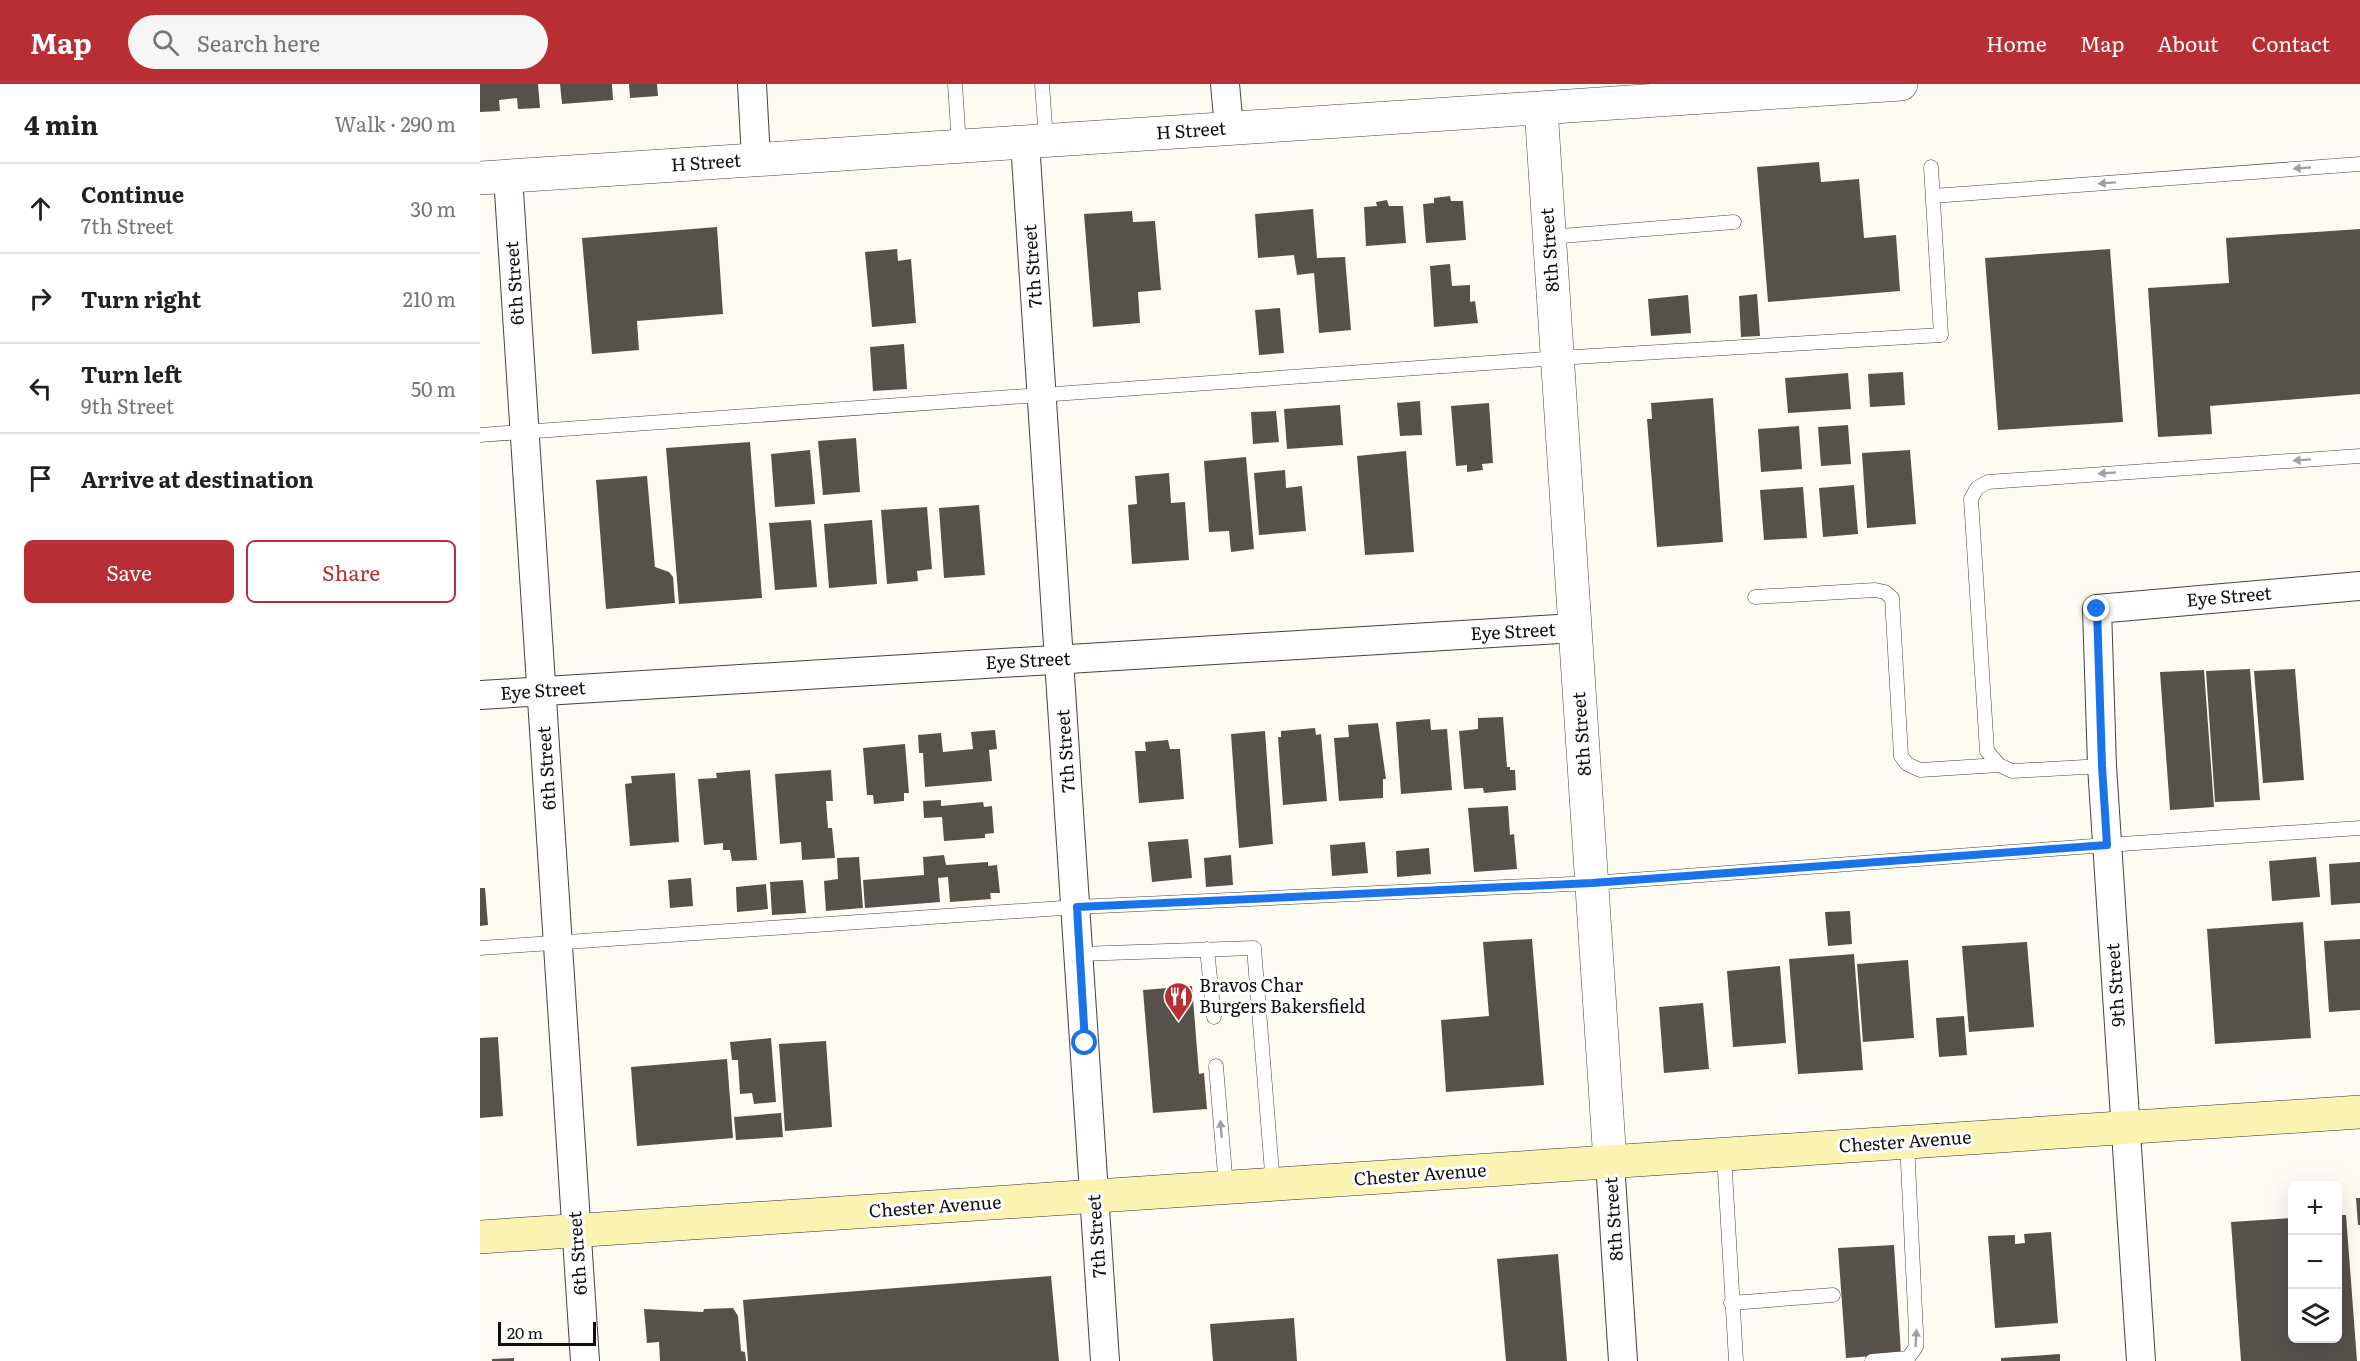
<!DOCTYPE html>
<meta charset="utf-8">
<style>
:root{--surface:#fff;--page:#f6f6f6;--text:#202124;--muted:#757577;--line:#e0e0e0;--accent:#b92e32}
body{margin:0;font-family:Literata,serif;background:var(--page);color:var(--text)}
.controls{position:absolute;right:18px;bottom:18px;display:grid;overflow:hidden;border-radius:9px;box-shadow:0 6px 24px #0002}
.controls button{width:54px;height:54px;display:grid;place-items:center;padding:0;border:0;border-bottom:2px solid var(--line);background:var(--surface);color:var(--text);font:30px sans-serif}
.scale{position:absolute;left:18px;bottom:15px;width:98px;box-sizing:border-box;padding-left:6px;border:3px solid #0f0f0f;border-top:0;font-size:16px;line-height:21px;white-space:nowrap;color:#0f0f0f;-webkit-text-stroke:4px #fff;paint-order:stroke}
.stop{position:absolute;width:18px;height:18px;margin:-14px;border:4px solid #1a73e8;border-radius:50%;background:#fff}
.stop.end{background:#1a73e8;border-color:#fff;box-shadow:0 2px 6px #0008}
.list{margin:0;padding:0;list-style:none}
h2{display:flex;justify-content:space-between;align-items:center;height:78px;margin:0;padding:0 24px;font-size:26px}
h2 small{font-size:20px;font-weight:400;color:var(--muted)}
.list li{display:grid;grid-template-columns:39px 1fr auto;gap:18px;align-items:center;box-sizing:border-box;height:90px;padding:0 24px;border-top:2px solid var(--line)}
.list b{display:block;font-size:22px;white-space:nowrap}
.list p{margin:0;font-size:20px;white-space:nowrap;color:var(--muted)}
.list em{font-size:20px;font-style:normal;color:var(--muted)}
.actions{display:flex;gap:12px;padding:18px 24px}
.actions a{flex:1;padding:14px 0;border:2px solid var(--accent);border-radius:9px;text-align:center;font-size:21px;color:var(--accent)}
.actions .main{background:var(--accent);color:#fff}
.icon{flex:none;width:33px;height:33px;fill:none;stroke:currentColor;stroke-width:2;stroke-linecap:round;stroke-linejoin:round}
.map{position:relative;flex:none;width:1880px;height:1277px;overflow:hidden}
header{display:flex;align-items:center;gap:36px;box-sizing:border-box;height:84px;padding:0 30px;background:var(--accent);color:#fff}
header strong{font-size:28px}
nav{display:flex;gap:33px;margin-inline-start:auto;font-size:21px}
.search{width:420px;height:54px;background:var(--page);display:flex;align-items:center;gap:15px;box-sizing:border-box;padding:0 21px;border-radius:33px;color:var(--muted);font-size:22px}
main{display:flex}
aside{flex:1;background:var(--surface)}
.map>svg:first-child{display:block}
.building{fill:#57514c}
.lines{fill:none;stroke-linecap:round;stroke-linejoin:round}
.service-casing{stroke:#424242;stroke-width:15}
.minor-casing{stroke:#424242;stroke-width:30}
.tertiary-casing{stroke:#424242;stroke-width:34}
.secondary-casing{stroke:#313131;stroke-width:34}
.service{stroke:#fff;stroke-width:14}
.minor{stroke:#fff;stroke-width:28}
.tertiary{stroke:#fff;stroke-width:33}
.secondary{stroke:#fbf3b1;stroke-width:33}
.oneway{fill:#9f9f9f}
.route{stroke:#1a73e8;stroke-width:8}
.labels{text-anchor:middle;stroke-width:6;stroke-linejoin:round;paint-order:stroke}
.street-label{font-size:18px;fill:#0f0f0f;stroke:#fff}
.poi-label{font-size:18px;fill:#0f0f0f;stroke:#fff;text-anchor:start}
</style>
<header>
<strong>Map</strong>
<div class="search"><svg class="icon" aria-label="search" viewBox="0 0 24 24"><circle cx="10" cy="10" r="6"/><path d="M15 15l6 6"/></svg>Search here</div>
<nav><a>Home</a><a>Map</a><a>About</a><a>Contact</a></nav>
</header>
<main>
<aside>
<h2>4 min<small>Walk · 290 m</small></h2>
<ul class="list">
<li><svg class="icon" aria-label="ahead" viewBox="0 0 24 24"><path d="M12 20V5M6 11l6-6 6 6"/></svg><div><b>Continue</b><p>7th Street</p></div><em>30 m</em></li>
<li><svg class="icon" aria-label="right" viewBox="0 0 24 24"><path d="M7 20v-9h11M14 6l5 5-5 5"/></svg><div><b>Turn right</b></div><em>210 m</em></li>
<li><svg class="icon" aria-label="left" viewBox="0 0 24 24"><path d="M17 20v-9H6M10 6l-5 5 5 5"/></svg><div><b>Turn left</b><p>9th Street</p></div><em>50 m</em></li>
<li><svg class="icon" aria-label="arrive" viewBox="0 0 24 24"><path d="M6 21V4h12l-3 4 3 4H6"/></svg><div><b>Arrive at destination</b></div></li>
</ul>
<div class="actions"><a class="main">Save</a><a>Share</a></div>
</aside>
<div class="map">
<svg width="1880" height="1277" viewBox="0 0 1880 1277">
<rect width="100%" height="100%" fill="#fefcf2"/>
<path class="building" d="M0 0H58L60 24 38 25 37 14 19 16 20 27 0 28Z
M80 0H132L133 16 82 20Z
M149 0H177L178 12 150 14Z
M1339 78 1341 98 1379 95 1384 154 1416 151 1420 207 1288 218 1277 83Z
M970 112 971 117H983L986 156 946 159 943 120 954 119V114Z
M907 116 909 122H923L926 159 886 162 884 123 897 122 896 118Z
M833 125 837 174 865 173 871 246 839 249 834 189 817 191 814 171 778 174 775 130Z
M652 127 653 138 675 137 681 206 658 208 660 239 613 243 604 130Z
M237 143 243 230 157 237 159 266 112 270 102 154Z
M1880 145V310L1730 322 1732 350 1678 353 1668 204 1749 199 1746 154Z
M417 165 418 177 431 175 436 239 392 243 385 168Z
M1630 165 1643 338 1518 346 1505 174Z
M970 180 972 202 990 201V218L995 217 998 239 954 243 950 182Z
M1277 210 1280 252 1261 253 1259 212Z
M1208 211 1211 249 1171 252 1168 215Z
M800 224 804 269 779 271 775 226Z
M424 260 427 305 393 307 390 263Z
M1423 288 1425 321 1390 323 1388 290Z
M1368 289 1371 325 1308 329 1305 294Z
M1233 314 1243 458 1177 463 1167 335H1172L1171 319Z
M940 317 942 351 920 352 917 319Z
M1009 319 1013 379 1002 380 1003 386 987 388V381L976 382 971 322Z
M860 321 863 361 807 365 804 325Z
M796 327 799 358 773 360 771 328Z
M1368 341 1371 380 1341 382 1338 343Z
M1319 342 1322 385 1281 388 1278 345Z
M376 354 380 408 343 411 338 357Z
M270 358 282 514 199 520 186 364Z
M330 366 335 420 295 423 291 370Z
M1430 366 1436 440 1387 444 1382 369Z
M926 367 934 468 885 471 877 372Z
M766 373 774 465 751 468 749 447 729 448 724 377Z
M805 386 806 404 822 402 826 447 779 451 774 389Z
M689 389 691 419 705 418 709 476 652 480 648 421 657 420 655 392Z
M167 392 175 483 189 488 193 493 195 519 126 525 116 396Z
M1374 401 1378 450 1343 453 1339 404Z
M1323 403 1327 454 1284 456 1280 406Z
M499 421 505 491 464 494 459 424Z
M447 423 452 485 437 487 438 497 407 500 401 426Z
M331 436 337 503 295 506 289 439Z
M392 436 397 500 349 504 344 440Z
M1770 585 1780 716 1735 718 1726 587Z
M1815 585 1824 696 1783 699 1774 587Z
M1724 586 1734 723 1690 726 1680 588Z
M1023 633 1027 683H1030V686H1035L1036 706 1004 709 1003 704 984 705 979 647 998 645V634Z
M950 635 951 646 967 645 972 706 921 710 916 638Z
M898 639 906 695H903V714L859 717 854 654 869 653 868 641Z
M835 644 836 651 841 650 847 717 803 721 798 653H801V647Z
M515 646 517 665 509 666 512 697 445 703 443 669H439L438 651 461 649 463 668 493 665 491 648Z
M785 647 793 760 759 764 751 650Z
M688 656 690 665H700L704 715 659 719 655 667H666L665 658Z
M425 660 429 709H424V717L394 720 393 711H387L383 664Z
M270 686 277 776 252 777 250 766H243V759L224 761 218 695 237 694 236 689Z
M351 686 353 717H346L348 744H352L355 774 322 776 321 758 300 760 295 690Z
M195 689 199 758 150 762 145 700 152 699 151 692Z
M461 716V722L503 718 504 723 512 722 514 749 505 750V754L464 757 462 733 444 734 443 717Z
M1028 722 1030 751 1034 750 1037 785 994 788 988 724Z
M708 755 712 794 672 798 668 758Z
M885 758 888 789 852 792 850 761Z
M949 764 951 790 917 793 916 767Z
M464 771 466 781 508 778V782L517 781 520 809H510L511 815 470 818 468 793 458 794 460 818 385 824 383 796 444 791 443 773Z
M751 771 753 801 726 803 724 774Z
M379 773 383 824 346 827 344 797 358 795 357 774Z
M1836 773 1840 813 1792 817 1789 777Z
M1880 778V819L1851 821 1849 780Z
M211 794 213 822 190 824 188 796Z
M323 796 326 829 292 831 290 798Z
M286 800 288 825 257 828 256 803Z
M0 804H5L8 841 0 842Z
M1370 827 1372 860 1348 862 1345 828Z
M1823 838 1831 954 1735 960 1727 845Z
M1052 855 1064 1001 966 1008 961 936 1009 932 1003 858Z
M1880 855V926L1849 928 1844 857Z
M1547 858 1554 943 1489 948 1482 862Z
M1374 870 1383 986 1318 990 1309 875Z
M1428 876 1434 954 1383 958 1377 880Z
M1300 882 1306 959 1253 963 1247 887Z
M712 902 719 990 724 989 727 1025 673 1029 663 906Z
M1223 919 1229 985 1184 989 1179 923Z
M1484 932 1487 971 1459 973 1456 934Z
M18 953 23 1032 0 1034V954Z
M291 954 296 1018 274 1020 272 1009 260 1010 258 976H252L250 958Z
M346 957 352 1043 305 1047 299 960Z
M247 975 253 1054 157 1062 151 983Z
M301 1029 303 1053 256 1056 254 1033Z
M1876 1114H1880V1141H1878Z
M1858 1131H1866L1877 1277H1761L1751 1138 1812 1134V1254H1858Z
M1571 1148 1578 1239 1515 1244 1508 1152 1535 1151V1160L1545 1159 1544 1150Z
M1414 1161 1421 1270 1366 1274 1358 1164Z
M1078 1170 1087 1277H1026L1017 1175Z
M571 1192 579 1277H268L263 1216Z
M253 1224 258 1232 261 1267 265 1268 266 1277H180L179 1258 167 1259 164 1225 223 1228 224 1225Z
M814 1234 817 1277H733L730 1240Z
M1580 1270V1277H1521V1274Z
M34 1274V1277H12V1275Z"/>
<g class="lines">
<defs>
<path id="service" d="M475 0 479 61
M562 0 566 56
M1453 112 1880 80
M1069 153 1254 138
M0 351 1078 274 1461 251 1451 83
M1275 513 1395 506 1405 508 1412 514 1421 672 1427 680 1440 686 1519 681
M1622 682 1532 687 1519 681 1507 667 1491 415 1497 404 1508 398 1880 372
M0 864 597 823 1112 799 1627 761 1880 744
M727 865 734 933
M599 870 774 864 793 1101
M736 982 746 1103
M1244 1070 1256 1277
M1251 1219 1353 1211
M1392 1277 1428 1274 1436 1263V1248L1427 1058"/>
<path id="minor" d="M272 0 276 75
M745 0 749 44
M545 58 625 1277
M28 92 105 1277
M0 611 1095 544
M1130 1078 1143 1277
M1661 1277 1622 682 1617 525 1880 502"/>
<path id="tertiary" d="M1061 24 1130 1078
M0 94 1421 0"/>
<path id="secondary" d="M0 1153 1880 1028"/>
</defs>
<use href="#service" class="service-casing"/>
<use href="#minor" class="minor-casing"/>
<use href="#tertiary" class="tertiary-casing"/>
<use href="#secondary" class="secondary-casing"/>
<use href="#service" class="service"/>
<use href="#minor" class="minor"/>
<use href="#tertiary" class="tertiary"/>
<use href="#secondary" class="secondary"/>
</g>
<defs><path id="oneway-solid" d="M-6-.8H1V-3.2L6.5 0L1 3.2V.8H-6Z" transform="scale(1.5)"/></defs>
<g class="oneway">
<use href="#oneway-solid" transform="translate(1822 84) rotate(176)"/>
<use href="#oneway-solid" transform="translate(1627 99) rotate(176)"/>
<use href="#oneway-solid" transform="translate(1822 376) rotate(176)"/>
<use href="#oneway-solid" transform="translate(1627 389) rotate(176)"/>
<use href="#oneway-solid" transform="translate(741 1045) rotate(-95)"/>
<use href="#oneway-solid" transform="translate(1436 1254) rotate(-87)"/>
</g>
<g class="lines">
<path class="route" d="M605 959 597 823 1112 799 1627 761 1622 682 1617 525"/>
</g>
<defs>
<symbol id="restaurant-pin" viewBox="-11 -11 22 30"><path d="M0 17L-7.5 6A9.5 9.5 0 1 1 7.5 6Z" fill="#b92e32" stroke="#fff"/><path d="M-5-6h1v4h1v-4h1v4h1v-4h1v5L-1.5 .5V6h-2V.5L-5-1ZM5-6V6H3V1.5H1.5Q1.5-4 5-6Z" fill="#fff"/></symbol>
</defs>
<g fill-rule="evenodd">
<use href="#restaurant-pin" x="682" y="896" width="33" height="45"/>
</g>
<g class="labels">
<g class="street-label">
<text transform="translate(711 47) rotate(-4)" y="6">H Street</text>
<text transform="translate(226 79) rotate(-4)" y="6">H Street</text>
<text transform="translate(1070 166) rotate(-94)" y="6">8th Street</text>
<text transform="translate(553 182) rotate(-94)" y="6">7th Street</text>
<text transform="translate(35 199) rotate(-94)" y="6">6th Street</text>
<text transform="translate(1749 513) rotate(-5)" y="6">Eye Street</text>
<text transform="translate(1033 548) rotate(-3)" y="6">Eye Street</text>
<text transform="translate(548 577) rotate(-3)" y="6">Eye Street</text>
<text transform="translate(63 607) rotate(-4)" y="6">Eye Street</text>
<text transform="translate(1102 650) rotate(-94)" y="6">8th Street</text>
<text transform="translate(586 667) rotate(-94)" y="6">7th Street</text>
<text transform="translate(67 684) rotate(-94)" y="6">6th Street</text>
<text transform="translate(1636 901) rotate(-94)" y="6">9th Street</text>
<text transform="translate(1425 1058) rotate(-4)" y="6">Chester Avenue</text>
<text transform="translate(940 1091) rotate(-4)" y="6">Chester Avenue</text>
<text transform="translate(455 1123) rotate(-4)" y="6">Chester Avenue</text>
<text transform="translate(1134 1135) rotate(-94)" y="6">8th Street</text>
<text transform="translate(617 1152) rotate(-94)" y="6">7th Street</text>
<text transform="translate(98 1169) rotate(-94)" y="6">6th Street</text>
</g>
<g class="poi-label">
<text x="719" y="908">Bravos Char<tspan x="719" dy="21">Burgers Bakersfield</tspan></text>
</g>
</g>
</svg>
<div class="controls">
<button>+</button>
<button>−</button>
<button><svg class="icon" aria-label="layers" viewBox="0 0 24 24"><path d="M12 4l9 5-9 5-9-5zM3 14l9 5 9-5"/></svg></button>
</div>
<div class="scale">20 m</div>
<div class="stop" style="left:605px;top:959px"></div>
<div class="stop end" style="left:1617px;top:525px"></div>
</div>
</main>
